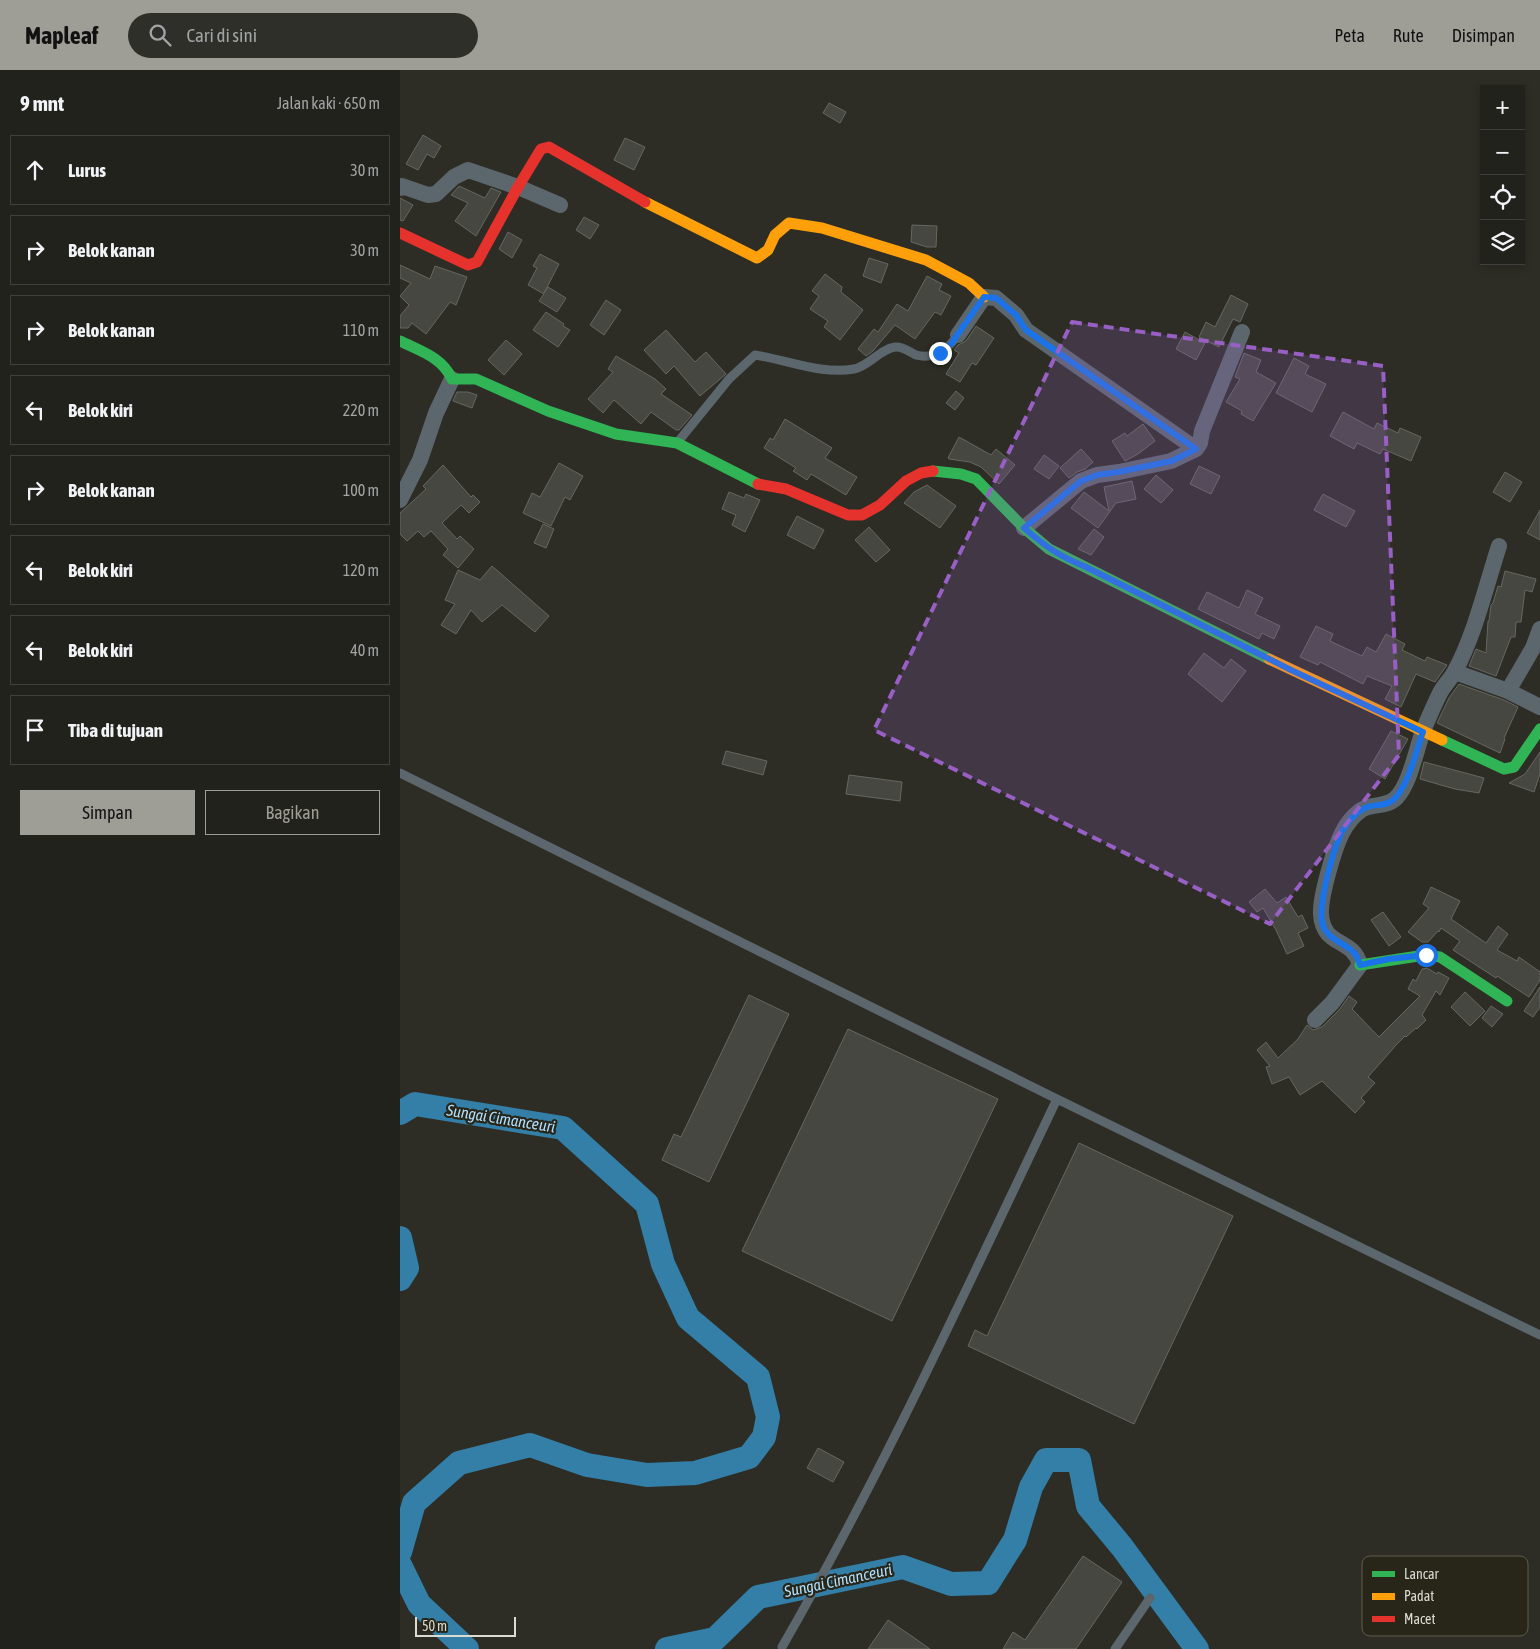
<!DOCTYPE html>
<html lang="id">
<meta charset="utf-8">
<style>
:root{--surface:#22221c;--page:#2e2f29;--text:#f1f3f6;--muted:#a2a4a3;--line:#3f3f3b;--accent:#9e9e96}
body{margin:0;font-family:"Asap Condensed",sans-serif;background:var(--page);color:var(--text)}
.controls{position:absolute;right:15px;top:15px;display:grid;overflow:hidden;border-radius:0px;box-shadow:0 2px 8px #0003}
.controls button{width:45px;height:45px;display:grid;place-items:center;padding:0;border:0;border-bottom:1px solid var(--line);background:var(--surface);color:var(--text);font:25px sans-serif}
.scale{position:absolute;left:15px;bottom:12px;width:101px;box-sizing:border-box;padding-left:5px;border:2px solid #dbdbd3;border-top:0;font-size:14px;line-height:18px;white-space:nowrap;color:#dbdbd3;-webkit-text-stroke:4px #272619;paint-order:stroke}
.stop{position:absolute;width:15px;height:15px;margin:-11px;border:4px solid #1a73e8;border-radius:50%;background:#fff}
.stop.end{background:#1a73e8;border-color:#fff;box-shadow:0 1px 5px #0008}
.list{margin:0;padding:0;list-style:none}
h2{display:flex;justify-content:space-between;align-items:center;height:65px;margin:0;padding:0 20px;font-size:21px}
h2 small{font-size:16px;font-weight:400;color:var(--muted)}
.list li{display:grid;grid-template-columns:32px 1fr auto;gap:15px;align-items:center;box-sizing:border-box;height:70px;margin:0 10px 10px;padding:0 10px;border:1px solid var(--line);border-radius:0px}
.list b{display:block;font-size:19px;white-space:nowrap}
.list em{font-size:16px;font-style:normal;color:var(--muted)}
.actions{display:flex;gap:10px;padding:15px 20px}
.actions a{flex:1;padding:11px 0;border:1px solid var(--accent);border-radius:0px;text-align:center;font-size:18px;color:var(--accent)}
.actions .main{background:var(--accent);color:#111}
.icon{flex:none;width:28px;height:28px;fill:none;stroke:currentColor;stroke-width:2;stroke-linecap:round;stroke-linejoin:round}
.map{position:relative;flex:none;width:1140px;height:1579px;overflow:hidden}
header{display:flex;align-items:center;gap:30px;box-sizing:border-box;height:70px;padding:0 25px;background:var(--accent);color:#111}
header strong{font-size:24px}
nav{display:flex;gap:28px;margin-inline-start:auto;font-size:18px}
.search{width:350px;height:45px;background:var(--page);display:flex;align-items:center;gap:12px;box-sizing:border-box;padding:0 18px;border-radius:28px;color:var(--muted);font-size:19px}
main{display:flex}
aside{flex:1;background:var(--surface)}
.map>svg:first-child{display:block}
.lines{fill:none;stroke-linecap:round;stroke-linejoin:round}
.river{stroke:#337fa7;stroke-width:24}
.building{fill:#474741;stroke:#676761}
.lane{stroke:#5c676d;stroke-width:9}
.street{stroke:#5c676d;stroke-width:16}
.fast{stroke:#30b455;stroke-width:11}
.slow{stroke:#ff9f0a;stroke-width:11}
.jam{stroke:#e5322d;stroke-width:11}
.route{stroke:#1a73e8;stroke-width:6}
.marked{fill:#9860c5;fill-opacity:0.2;stroke:#9860c5;stroke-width:4;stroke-dasharray:10 6;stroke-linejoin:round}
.labels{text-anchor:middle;stroke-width:4.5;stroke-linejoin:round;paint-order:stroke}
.water-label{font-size:16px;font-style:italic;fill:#b0dffd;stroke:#272619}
.key{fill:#272619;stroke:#5d5c51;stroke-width:1}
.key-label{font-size:14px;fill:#dbdbd3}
</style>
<header>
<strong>Mapleaf</strong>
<div class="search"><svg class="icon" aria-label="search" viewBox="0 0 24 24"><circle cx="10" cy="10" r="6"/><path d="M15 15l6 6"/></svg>Cari di sini</div>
<nav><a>Peta</a><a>Rute</a><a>Disimpan</a></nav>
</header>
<main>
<aside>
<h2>9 mnt<small>Jalan kaki · 650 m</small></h2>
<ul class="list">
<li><svg class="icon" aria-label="ahead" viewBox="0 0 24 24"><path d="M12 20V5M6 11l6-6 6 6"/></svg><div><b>Lurus</b></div><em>30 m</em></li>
<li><svg class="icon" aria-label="right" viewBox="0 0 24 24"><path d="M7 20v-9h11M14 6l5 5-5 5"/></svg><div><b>Belok kanan</b></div><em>30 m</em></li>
<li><svg class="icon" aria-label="right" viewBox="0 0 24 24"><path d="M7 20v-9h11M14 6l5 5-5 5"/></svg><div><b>Belok kanan</b></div><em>110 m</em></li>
<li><svg class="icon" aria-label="left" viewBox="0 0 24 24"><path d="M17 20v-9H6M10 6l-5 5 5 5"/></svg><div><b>Belok kiri</b></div><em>220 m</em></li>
<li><svg class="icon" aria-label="right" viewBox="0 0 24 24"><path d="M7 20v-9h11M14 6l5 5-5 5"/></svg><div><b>Belok kanan</b></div><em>100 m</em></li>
<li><svg class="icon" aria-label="left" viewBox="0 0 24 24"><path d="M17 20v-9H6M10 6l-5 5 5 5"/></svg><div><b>Belok kiri</b></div><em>120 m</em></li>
<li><svg class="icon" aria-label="left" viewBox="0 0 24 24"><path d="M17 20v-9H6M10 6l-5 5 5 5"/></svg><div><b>Belok kiri</b></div><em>40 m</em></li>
<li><svg class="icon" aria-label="arrive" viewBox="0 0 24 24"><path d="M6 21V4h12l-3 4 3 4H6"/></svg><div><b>Tiba di tujuan</b></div></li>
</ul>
<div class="actions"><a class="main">Simpan</a><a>Bagikan</a></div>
</aside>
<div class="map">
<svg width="1140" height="1579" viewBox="0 0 1140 1579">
<rect width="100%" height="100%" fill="#2d2d26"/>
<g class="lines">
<path class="river" d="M0 1043 15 1034 163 1058 247 1134 263 1194 288 1248 358 1307 368 1347 364 1367 349 1387 295 1403 247 1405 187 1395 130 1375 59 1393 14 1433 0 1482
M0 1168 7 1198 0 1209
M0 1495 19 1534 67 1579
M267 1579 315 1569 358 1527 503 1497 551 1514 588 1513 615 1470 631 1417 646 1390H679L688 1436 722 1477 797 1579"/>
</g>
<path class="building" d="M429 33 446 42 440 53 423 43Z
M23 65 41 76 34 88 27 84 18 100 6 94Z
M225 68 245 77 234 100 214 90Z
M59 116 85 128 91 118 101 122 76 166 55 151 68 133 51 125Z
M0 128 13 135 3 151 0 150Z
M184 147 199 155 190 169 176 160Z
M512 155 537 156 536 177H527L511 172Z
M108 162 122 170 112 188 99 179Z
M140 184 159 194 144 223 148 217 166 228 157 242 139 231 144 224 128 215 137 198 133 196Z
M469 188 488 194 481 213 463 206Z
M0 195 30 209 35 196 67 207 56 235 50 232 26 264 12 253 8 258H0V246L9 235 0 226 11 213 0 208Z
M425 204 442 217 441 222 463 240 440 270 424 257 428 251 410 239 419 226 412 221Z
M527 206 542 214 539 220 551 226 541 245 535 242 515 269 495 255 473 281 466 286 458 279 474 259 478 262 497 234 508 241Z
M831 225 848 234 840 252 833 249 819 277 799 267 806 252 815 257Z
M206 230 221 240 204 265 190 255Z
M146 242 164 254 163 256 170 260 158 277 133 260Z
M576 256 594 268 576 295 572 293 560 312 546 304 559 283 554 280 558 275 566 271Z
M266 260 295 292 306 282 326 304 300 326 274 296 266 304 244 280Z
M785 262 805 273 796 290 776 279Z
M106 270 122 284 104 305 88 290Z
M844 283 861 290 856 302 876 313 853 351 841 344 842 341 826 332 840 309 835 307Z
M216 286 255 309 266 319 261 324 292 345 279 360H276L251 342 241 354 214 330 203 343 188 329 213 302 208 299Z
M894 288 909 296 905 304 926 314 912 342 876 323Z
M556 321 564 328 555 340 546 333Z
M57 322H68L77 325 72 338 53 331Z
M943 342 974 359 977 353 998 363 1000 358 1021 367 1011 391 983 379 980 384 957 373 954 379 930 366Z
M385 349 432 378 425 388 457 407 446 425 411 404 407 410 393 401 396 398 364 378 370 368 373 370Z
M743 354 755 371 738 384 725 391 712 371 725 363 727 366Z
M559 367 591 385 596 379 615 395 599 414 581 397 570 392 549 389 548 388Z
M681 379 693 392 685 399 677 402 669 408 660 398Z
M644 385 659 396 649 409 634 399Z
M159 393 183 406 170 430 165 427 151 456 123 443 132 423 140 427Z
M43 395 71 427 73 425 80 432 69 443 61 435 42 453 57 469 60 466 74 479 58 498 43 485 48 479 31 461 24 467 18 461 7 471 0 464V443L26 419 23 416Z
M799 396 820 406 811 424 790 414Z
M1105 402 1122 412 1110 432 1093 422Z
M756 405 773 420 761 433 744 419Z
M732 411 736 429 716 433 698 458 671 438 684 422 709 441 704 417Z
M527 415 556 436 540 458 504 433 514 422Z
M329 422 344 428 346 424 360 430 345 462 332 455 336 445 322 439Z
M923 424 955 441 946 457 914 440Z
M1140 440V470L1127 463Z
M397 446 424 460 414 479 387 465Z
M143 454 154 459 146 478 134 473Z
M469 457 490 480 476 492 455 470Z
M694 459 704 467 691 485 678 479Z
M92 496 149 546 135 562 102 535 82 552 71 540 56 564 41 555 55 534 45 530 58 500 80 510Z
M1105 501 1136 509 1132 522 1125 520 1121 552H1116L1115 567H1111L1096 606 1069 596 1076 579 1086 583 1088 551H1089L1091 535 1093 533 1098 516 1101 517Z
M847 520 863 528 855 544 880 556 874 569 862 563 859 569 798 539 807 522 839 538Z
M916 556 933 564 930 571 962 586 967 577 976 582 986 564 1005 574 1002 580 1025 591 1027 587 1047 595 1035 612 1016 604 1001 637 985 629 992 616 967 606 963 614 920 592 918 595 900 587Z
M804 583 824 598 831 589 846 601 822 632 788 604Z
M1059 614 1104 630 1118 637 1104 668 1105 669 1100 683 1037 653 1049 628Z
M991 661 1008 669 985 709 969 699Z
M326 681 367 691 363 705 322 694Z
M1140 682V704L1134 722 1109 713 1125 704Z
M1024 692 1084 708 1079 723 1055 719 1020 709Z
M449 705 502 712 500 731 446 724Z
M1031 817 1060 831 1051 849 1086 873 1098 856 1108 864 1097 880 1117 891 1119 887 1140 902V910L1129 927 1097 906 1096 908 1053 880 1060 871 1041 858 1039 862 1038 861 1028 872H1022L1008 862 1029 838 1023 834Z
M865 819 877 833 886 827 898 847 902 845 908 858 898 863 904 876 887 884 876 860 863 838 857 842 849 832Z
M983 842 1001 867 989 876 971 850Z
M1027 898 1037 904 1038 902 1049 908 1040 925 1036 921 1022 945 1026 950 1017 959 1016 958 1006 967 1005 966 997 974 968 1007 975 1013 961 1028 965 1032 955 1043 922 1011 900 1025 889 1007 872 1014 866 997 870 996 857 980 866 972 878 988 898 969 907 955 913 960 922 957 939 940 949 926 957 932 952 939 979 967 1020 926 1008 919 1013 909 1016 911 1022 899Z
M1140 917V937L1133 947 1124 941Z
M1065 922 1085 941 1070 956 1051 937Z
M349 925 389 944 309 1112 262 1090 274 1064 281 1067Z
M1091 936 1103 944 1092 957 1082 948Z
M448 959 598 1029 492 1251 342 1181Z
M679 1073 833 1146 734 1354 568 1276 575 1260 587 1266Z
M418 1378 444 1392 433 1412 407 1398Z
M683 1486 722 1512 676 1579H603L613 1562 625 1570Z
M488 1550 513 1567 530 1579H468Z"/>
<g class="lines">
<path class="lane" d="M277 373 329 309 355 285C388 290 421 305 454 299 469 296 480 279 495 277 503 276 509 282 516 285 534 290 548 279 558 265
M0 703 657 1029 1140 1265
M382 1577C484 1400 569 1213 657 1029
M715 1579 750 1528"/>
<path class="street" d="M0 118 2 116 28 125 36 124 54 107 68 100 118 117 160 135
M558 265 584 227 596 228 616 245 626 260 796 379
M0 430 20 390 36 343 52 309
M624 458 681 411 697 405 719 402 771 391 796 379 800 373 802 361 842 262
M1140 559 1133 578 1108 621 1140 637
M1055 602 1108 621
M915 950 932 933 960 895C953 867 923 878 921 844 920 827 934 779 942 763 946 755 953 746 961 740 972 733 986 738 996 728 1010 714 1016 680 1023 661 1028 649 1034 635 1040 623 1044 615 1051 609 1055 601 1075 564 1086 516 1099 476"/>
<path class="fast" d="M0 271C20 281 42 287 52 309H76L148 341 216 364 277 373 358 414
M533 401 561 404 576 409 624 458 649 479 869 589
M1042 670 1104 699 1114 697 1140 659
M960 895 1025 885 1040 887 1107 931"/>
<path class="slow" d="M245 132 357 188 368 180 375 165 389 153 422 158 526 190 569 213 584 227
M869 589 1042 670"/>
<path class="jam" d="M0 163 68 195 77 192 118 117 141 79 149 77 245 132
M358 414 386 419 448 445H462L480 435 506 411 521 403 533 401"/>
</g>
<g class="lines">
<path class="route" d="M540 283 551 274 584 227 596 228 616 245 626 260 796 379 772 391 718 402 697 405 681 411 624 458C646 477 659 486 686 497L891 600 1023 662C1016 681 1010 710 997 726 987 739 975 732 963 739 954 744 947 753 942 762 933 779 919 832 922 851 926 875 955 871 960 895L989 889 1026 885"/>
</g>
<path class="marked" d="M672 252 983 296 999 685 870 854 474 660Z"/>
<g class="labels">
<g class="water-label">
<text transform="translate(101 1048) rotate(9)" y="6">Sungai Cimanceuri</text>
<text transform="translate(438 1510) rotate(-12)" y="6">Sungai Cimanceuri</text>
</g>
</g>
<rect x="962" y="1486" width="166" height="80" rx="8" class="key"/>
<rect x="972" y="1501" width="23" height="6" fill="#30b455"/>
<rect x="972" y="1523" width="23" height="7" fill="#ff9f0a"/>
<rect x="972" y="1546" width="23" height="6" fill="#e5322d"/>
<g class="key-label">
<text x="1004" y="1509">Lancar</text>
<text x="1004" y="1531">Padat</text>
<text x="1004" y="1554">Macet</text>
</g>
</svg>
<div class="controls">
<button>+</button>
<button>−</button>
<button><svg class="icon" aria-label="locate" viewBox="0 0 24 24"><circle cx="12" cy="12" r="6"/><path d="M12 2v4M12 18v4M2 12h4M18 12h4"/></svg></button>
<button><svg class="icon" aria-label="layers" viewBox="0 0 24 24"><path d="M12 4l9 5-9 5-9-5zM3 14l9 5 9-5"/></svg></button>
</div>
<div class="scale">50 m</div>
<div class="stop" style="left:1026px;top:885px"></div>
<div class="stop end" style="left:540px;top:283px"></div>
</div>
</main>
